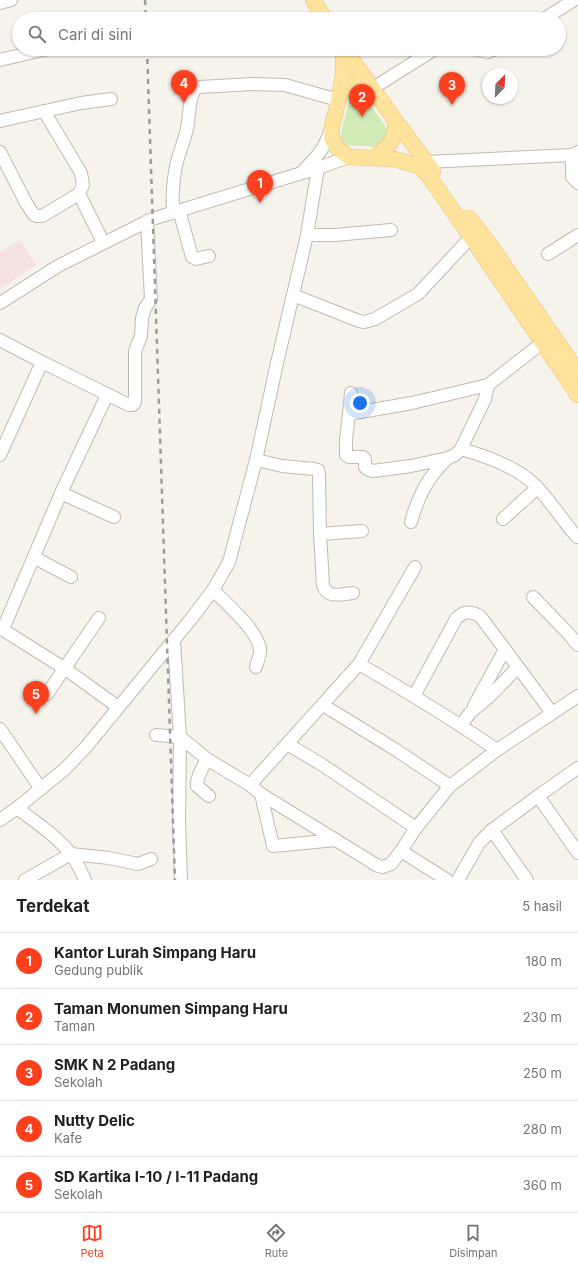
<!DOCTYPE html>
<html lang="id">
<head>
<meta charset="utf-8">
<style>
	body { margin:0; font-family:Inter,sans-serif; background:#f6f6f6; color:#202124 }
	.compass { position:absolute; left:482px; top:68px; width:36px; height:36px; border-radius:50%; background:#fff; box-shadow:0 1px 3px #0004; rotate:24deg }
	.you { position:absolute; left:360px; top:403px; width:14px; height:14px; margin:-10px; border:3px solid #fff; border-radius:50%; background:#1a73e8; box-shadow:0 0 0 6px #1a73e833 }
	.badge { display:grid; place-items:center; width:26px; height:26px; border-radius:50%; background:#fc3f1d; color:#fff; font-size:13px; font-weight:700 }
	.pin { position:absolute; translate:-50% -33px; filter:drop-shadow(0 1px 2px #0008) }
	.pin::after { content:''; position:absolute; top:21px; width:14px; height:12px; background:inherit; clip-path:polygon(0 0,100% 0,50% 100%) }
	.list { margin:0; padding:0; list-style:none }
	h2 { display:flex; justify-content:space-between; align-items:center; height:52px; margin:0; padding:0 16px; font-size:17px }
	h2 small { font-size:13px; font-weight:400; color:#757577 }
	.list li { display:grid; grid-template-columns:26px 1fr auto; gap:12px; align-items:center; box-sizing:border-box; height:56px; padding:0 16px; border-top:1px solid #e0e0e0 }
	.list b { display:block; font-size:15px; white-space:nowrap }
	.list p { margin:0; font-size:13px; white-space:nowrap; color:#757577 }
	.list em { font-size:13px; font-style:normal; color:#757577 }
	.icon { flex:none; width:22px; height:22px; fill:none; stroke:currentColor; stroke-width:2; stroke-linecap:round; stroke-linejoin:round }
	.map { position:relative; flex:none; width:578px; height:880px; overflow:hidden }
	.search { position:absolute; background:#fff; box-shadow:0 1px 3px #0004; left:12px; right:12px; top:12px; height:44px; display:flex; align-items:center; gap:10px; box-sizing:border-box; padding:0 14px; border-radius:22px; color:#757577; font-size:15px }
	.sheet { height:332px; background:#fff }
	nav { display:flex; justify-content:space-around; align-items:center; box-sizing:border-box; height:56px; border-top:1px solid #e0e0e0; background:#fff; font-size:11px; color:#757577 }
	nav a { display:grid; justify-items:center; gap:2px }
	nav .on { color:#fc3f1d }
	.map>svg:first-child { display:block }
	.medical { fill:#f6e3e0 }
	.green { fill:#d2eab5 }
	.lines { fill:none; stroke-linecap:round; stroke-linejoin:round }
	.minor-casing { stroke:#c2bbae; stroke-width:14 }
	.major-casing { stroke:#e6c16a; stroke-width:16 }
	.minor { stroke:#fff; stroke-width:12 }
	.major { stroke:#ffe39c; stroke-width:15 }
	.rail { stroke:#9a9a9a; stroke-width:2.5; stroke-dasharray:5 5; stroke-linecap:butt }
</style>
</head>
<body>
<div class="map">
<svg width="578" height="880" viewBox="0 0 578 880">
	<rect width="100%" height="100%" fill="#f6f3ec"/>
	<polygon class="medical" points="20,240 36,265 0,289 0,252"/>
	<polygon class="green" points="358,91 369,103 388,130 389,137 378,147 344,145 341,142 340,137 351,93"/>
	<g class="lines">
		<g class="minor-casing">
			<g id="minor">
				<polyline points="0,3 11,0"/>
				<polyline points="544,19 574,0"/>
				<polyline points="473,49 488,52 495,49"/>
				<polyline points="0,60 47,49"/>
				<polyline points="373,88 435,49"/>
				<polyline points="44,111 81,173 83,185 79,194 103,242"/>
				<polyline points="0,121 81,103 111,99"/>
				<polyline points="0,152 26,203 34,215 37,216 42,216 79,194"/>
				<polyline points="572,155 572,177 578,183"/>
				<polyline points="421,164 426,162 572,155 578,152"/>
				<path d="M303 171C317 157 325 148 331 129"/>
				<polyline points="179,210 192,257 196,259 209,256"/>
				<path d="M173 211C172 193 173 176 178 158 181 148 185 139 187 128 190 116 188 100 195 89L200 87 252 84 285 85 338 100"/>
				<polyline points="307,235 335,235 391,230"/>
				<polyline points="548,254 578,235"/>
				<polyline points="293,295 359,321 364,322 375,319 418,294 471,237"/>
				<polyline points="0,303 58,266 152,219 318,168 349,157"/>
				<polyline points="0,340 42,362 129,405 133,405 135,402 135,351 141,336 142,318 145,308 151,299 147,221"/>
				<polyline points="488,385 485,399 461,449 455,455 448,458 411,466 373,471 367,469 365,467 365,459 363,457 349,457 346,455 346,439 349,414 412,403 488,385 542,343"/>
				<polyline points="349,414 351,393"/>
				<path d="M461 449C486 456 515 466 534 484 549 499 563 521 577 537"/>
				<polyline points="0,455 42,362"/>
				<path d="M256 460 282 466 314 469 318 470 319 474 320 534 323 585C327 599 342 594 353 593"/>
				<polyline points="61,493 114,517"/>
				<polyline points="503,519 537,488"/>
				<path d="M411 522C418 497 428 476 448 458"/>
				<polyline points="320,534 362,531"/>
				<polyline points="35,558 71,577"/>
				<path d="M213 590C226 603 258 631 260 649 261 656 257 661 256 667"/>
				<polyline points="533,597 567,632 578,645"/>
				<polyline points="0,628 67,670 118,707"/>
				<polyline points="3,629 61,493 107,395"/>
				<polyline points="174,640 180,737 207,759 250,785 261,794 378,866 383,867 391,864 401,851 416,828 450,786 497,750 578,696"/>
				<path d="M359 664C406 691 452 719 497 750"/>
				<polyline points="518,667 552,713"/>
				<polyline points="47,694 99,618"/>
				<path d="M414 696 456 619C463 611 471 611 480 616L518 667 491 695 470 713 461 725"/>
				<polyline points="323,705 396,750 450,786"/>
				<polyline points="474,706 505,649"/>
				<polyline points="0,729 41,789"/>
				<polyline points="156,735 180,737 179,822 181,880"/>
				<polyline points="287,744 321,764 416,828"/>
				<path d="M207 759C203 768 196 777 197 786L209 796"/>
				<polyline points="250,785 359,664 415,567"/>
				<polyline points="261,794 273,846 336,840"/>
				<polyline points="538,796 578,853"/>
				<path d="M17 808C35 822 56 835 70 853 76 860 81 871 85 880"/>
				<polyline points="0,820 17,808 65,769 86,747 191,619 213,590 229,562 256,460 277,363 307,235 318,168"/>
				<polyline points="492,830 527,880"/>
				<polyline points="401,851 447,880"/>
				<polyline points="25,880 71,854 109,858 138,864 151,859"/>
				<polyline points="458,880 479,843 492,830 538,796 578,768"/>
			</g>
		</g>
		<g class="major-casing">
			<g id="major">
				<polyline points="313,0 325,19"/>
				<polyline points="345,49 369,84"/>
				<polyline points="339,97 343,76 343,49"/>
				<polyline points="395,120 433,171"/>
				<polyline points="372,158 382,152 392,141 395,130 395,120 369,84 362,83 353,84 346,88 339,98 332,126 332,139 338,149 349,157 394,159 419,166 428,175 471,237 578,395"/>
				<polyline points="469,218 488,242 578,372"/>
			</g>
		</g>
		<use href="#minor" class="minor"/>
		<use href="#major" class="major"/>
		<g class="rail">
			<polyline points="145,0 146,19"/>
			<polyline points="147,49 175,880"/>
		</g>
	</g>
</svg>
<svg class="compass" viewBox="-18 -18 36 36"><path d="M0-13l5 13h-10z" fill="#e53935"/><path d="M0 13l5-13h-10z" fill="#757577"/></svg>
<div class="you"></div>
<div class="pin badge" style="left:260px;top:203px">1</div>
<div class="pin badge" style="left:362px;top:117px">2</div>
<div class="pin badge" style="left:452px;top:105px">3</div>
<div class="pin badge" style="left:184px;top:103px">4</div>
<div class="pin badge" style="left:36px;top:714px">5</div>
<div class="search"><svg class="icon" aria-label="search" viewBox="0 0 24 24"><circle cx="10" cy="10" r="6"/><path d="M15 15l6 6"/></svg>Cari di sini</div>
</div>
<section class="sheet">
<h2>Terdekat<small>5 hasil</small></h2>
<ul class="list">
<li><span class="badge">1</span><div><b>Kantor Lurah Simpang Haru</b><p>Gedung publik</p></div><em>180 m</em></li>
<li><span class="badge">2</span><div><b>Taman Monumen Simpang Haru</b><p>Taman</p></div><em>230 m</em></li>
<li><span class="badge">3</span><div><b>SMK N 2 Padang</b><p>Sekolah</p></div><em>250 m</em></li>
<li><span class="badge">4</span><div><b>Nutty Delic</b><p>Kafe</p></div><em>280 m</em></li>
<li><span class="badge">5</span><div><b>SD Kartika I-10 / I-11 Padang</b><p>Sekolah</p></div><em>360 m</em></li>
</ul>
</section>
<nav>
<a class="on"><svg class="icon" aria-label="map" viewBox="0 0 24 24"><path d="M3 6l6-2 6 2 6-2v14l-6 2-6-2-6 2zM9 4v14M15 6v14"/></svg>Peta</a>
<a><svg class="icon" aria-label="directions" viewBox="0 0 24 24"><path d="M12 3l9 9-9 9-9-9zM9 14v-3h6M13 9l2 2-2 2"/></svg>Rute</a>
<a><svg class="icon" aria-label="saved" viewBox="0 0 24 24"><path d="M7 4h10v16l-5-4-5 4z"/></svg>Disimpan</a>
</nav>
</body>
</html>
